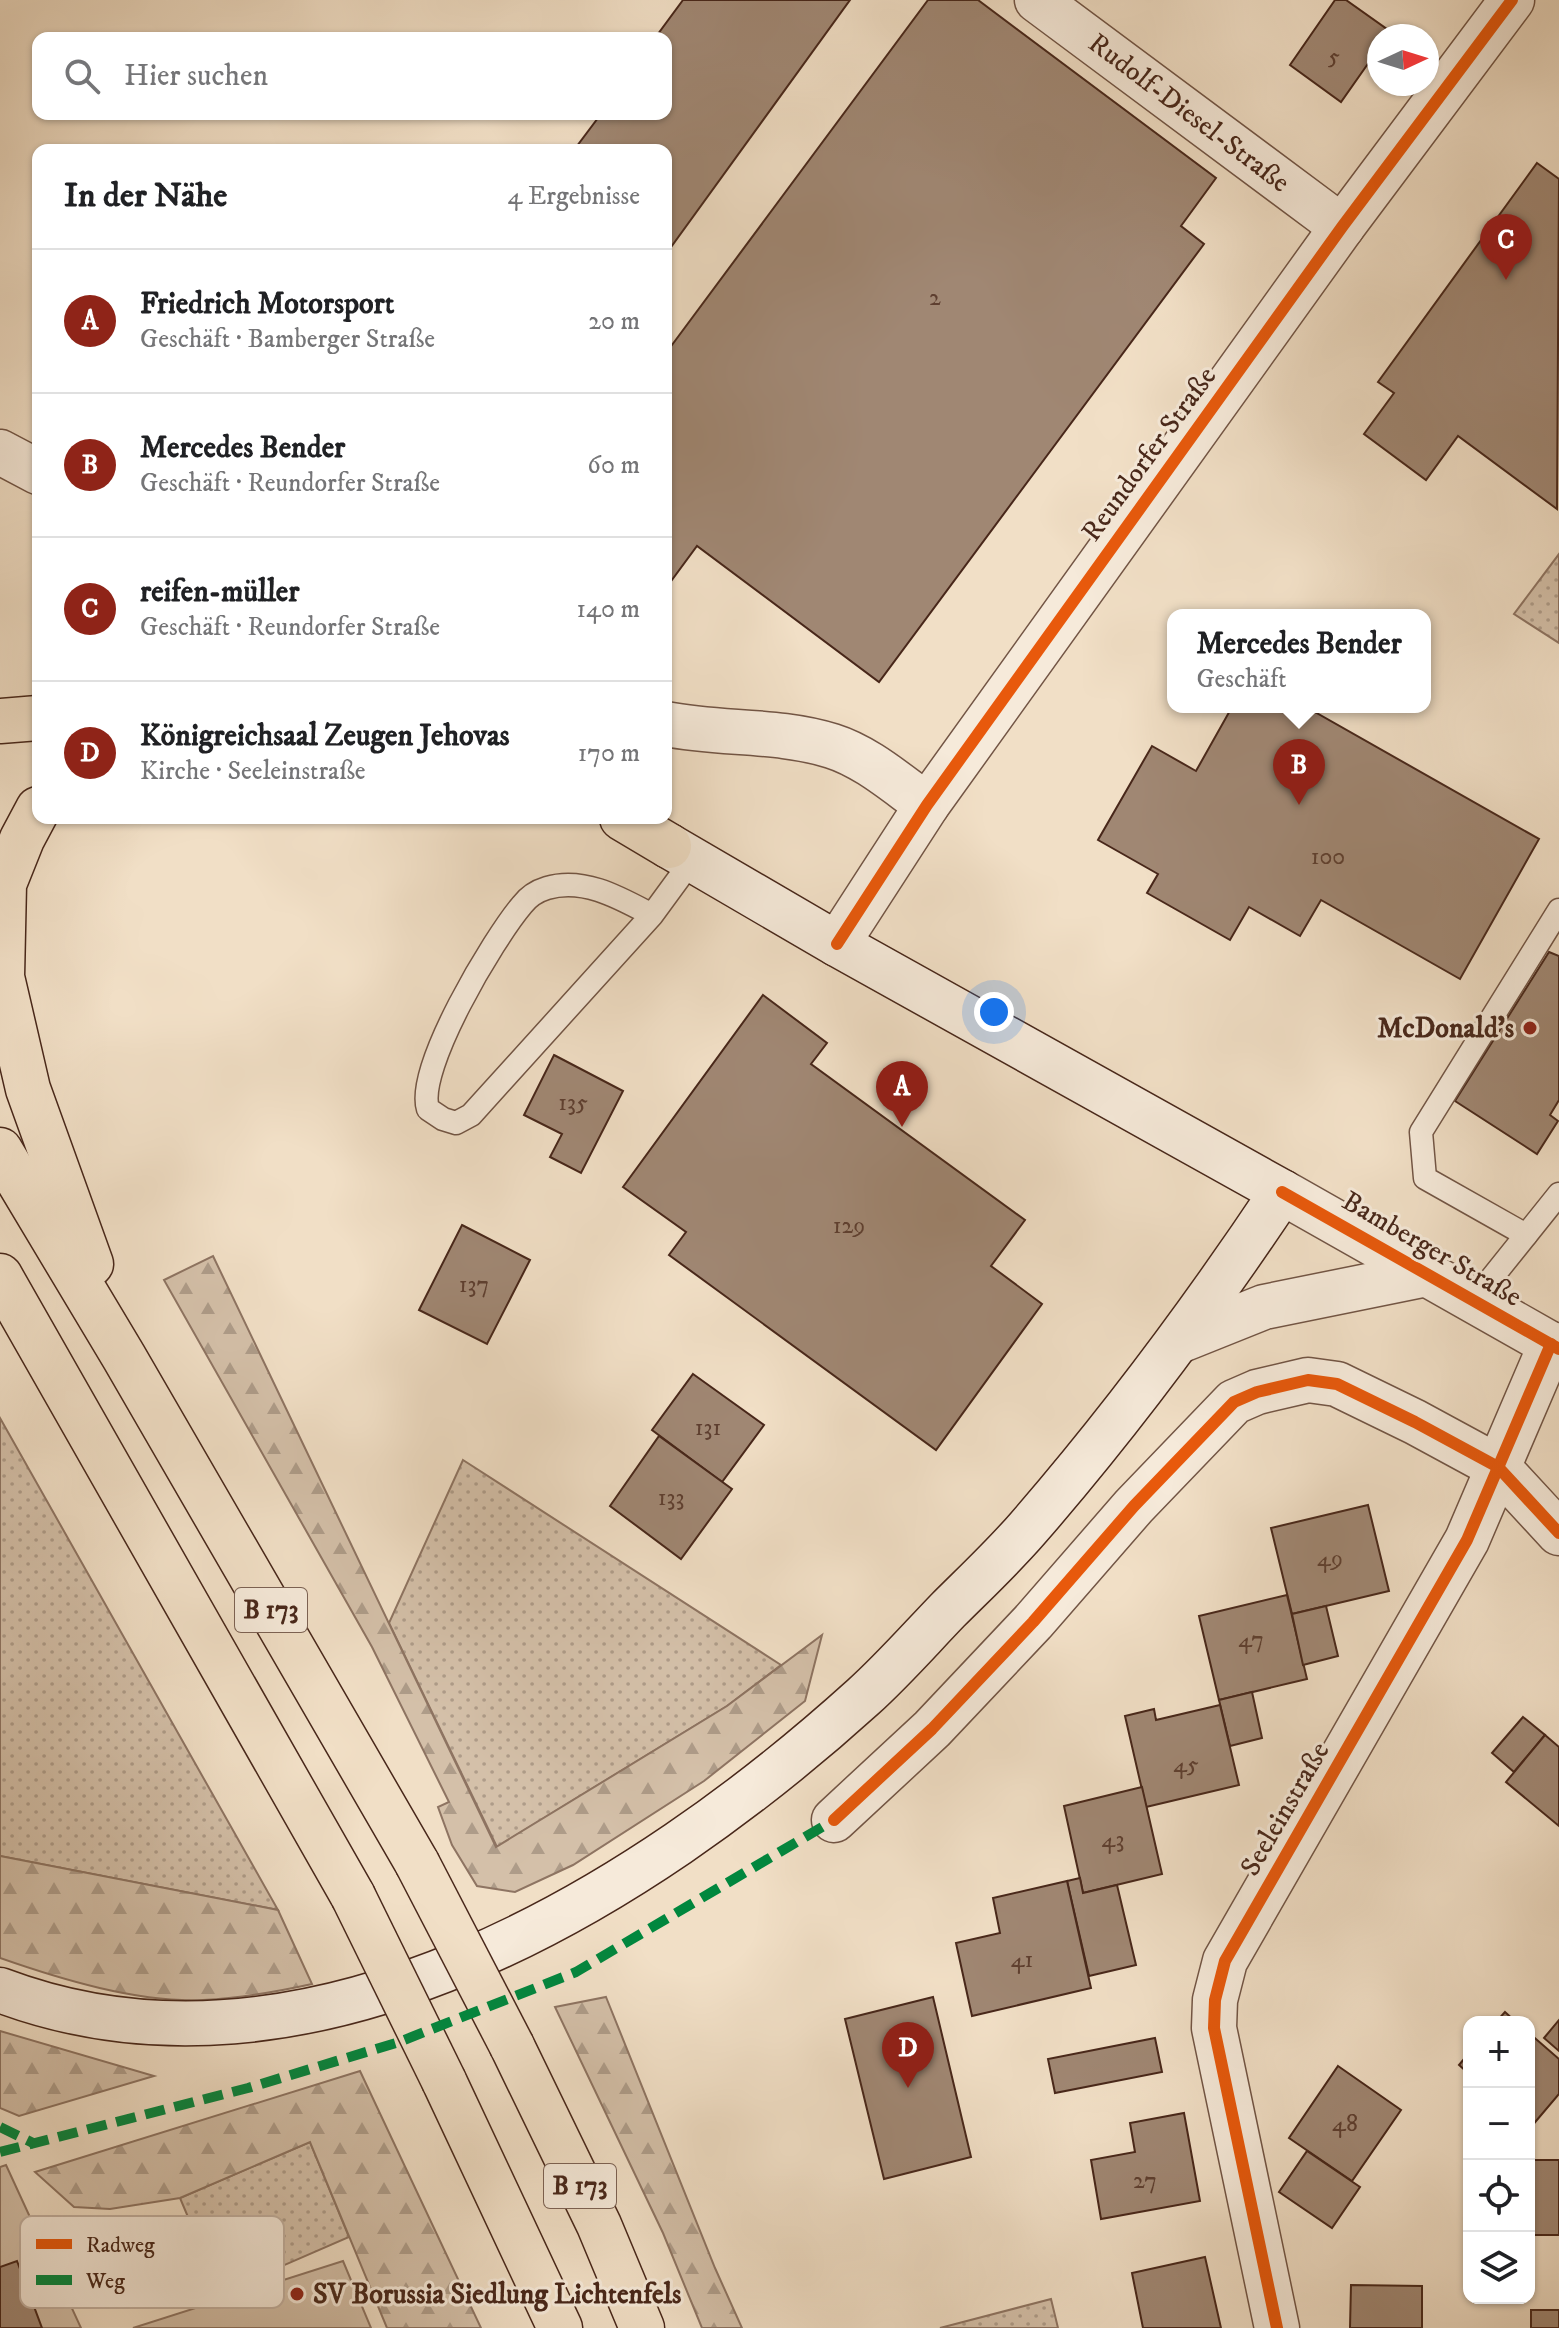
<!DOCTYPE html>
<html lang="de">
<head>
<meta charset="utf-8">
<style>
	body { margin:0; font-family:"IM FELL DW Pica",serif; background:#f6f6f6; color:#202124 }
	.controls { position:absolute; right:24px; bottom:24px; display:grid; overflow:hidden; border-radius:16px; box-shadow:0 2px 6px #0004 }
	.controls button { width:72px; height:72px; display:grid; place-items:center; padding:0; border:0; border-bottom:2px solid #e0e0e0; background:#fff; color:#202124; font:40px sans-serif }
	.compass { position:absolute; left:1367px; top:24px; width:72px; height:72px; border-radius:50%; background:#fff; box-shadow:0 2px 6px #0004; rotate:86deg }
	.you { position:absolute; left:994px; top:1012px; width:28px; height:28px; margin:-20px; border:6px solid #fff; border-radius:50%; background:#1a73e8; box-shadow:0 0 0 12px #1a73e833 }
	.badge { display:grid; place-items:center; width:52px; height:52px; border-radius:50%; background:#8f2418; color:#fff; font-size:26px; font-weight:700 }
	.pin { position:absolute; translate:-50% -66px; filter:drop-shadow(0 2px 4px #0008) }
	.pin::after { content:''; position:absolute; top:42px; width:28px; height:24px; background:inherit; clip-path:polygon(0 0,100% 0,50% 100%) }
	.popup { position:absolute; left:1167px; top:609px; width:264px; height:104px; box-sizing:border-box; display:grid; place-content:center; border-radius:16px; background:#fff; filter:drop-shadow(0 2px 6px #0005); font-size:26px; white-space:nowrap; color:#757577 }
	.popup b { font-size:30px; color:#202124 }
	.popup::after { content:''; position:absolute; left:50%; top:100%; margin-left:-16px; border:16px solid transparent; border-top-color:#fff }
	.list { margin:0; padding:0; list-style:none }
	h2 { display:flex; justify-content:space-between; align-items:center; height:104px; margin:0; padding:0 32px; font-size:34px }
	h2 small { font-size:26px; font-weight:400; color:#757577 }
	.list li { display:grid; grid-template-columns:52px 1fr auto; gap:24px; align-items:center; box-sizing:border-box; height:144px; padding:0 32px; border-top:2px solid #e0e0e0 }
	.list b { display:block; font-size:30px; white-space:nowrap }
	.list p { margin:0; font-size:26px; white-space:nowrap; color:#757577 }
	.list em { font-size:26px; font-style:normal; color:#757577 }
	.icon { flex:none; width:44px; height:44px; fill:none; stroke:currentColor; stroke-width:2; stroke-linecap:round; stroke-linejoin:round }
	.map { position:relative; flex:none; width:1559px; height:2328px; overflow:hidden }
	.search { position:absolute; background:#fff; box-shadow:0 2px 6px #0004; left:32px; top:32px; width:640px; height:88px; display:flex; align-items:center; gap:20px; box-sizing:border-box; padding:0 28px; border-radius:16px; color:#757577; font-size:30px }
	.panel { position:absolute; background:#fff; box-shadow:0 2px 6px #0004; left:32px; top:144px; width:640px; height:680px; border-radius:16px }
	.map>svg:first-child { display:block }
	.grass { fill:url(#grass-dots); stroke:#8e7462; stroke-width:2 }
	.forest { fill:url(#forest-firs); stroke:#8e7462; stroke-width:2 }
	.garden { fill:#d4c0a9; stroke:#8e7462; stroke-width:2 }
	.building { fill:#a08773; stroke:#48271a; stroke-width:2 }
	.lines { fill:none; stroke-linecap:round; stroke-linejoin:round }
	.service-casing { stroke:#725545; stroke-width:25 }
	.minor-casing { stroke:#725545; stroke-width:47 }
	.tertiary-casing { stroke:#725545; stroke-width:47 }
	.secondary-casing { stroke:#48271a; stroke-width:47 }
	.trunk-casing { stroke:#48271a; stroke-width:47 }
	.service { stroke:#f6eada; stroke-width:22 }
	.minor { stroke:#f6eada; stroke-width:44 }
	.tertiary { stroke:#f6eada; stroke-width:44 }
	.secondary { stroke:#f6eada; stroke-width:44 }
	.trunk { stroke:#f1dfc6; stroke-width:44 }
	.trunk-bridge-casing { stroke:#48271a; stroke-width:47; stroke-linecap:butt }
	.trunk-bridge { stroke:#f1dfc6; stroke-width:44 }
	.quiet { stroke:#00873e; stroke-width:10; stroke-dasharray:20 10; stroke-linecap:butt }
	.cycleway-casing { stroke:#f6eada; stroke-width:17 }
	.cycleway { stroke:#e8590c; stroke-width:12 }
	.poi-dot { fill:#8f2418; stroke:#f6eada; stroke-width:3 }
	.labels { text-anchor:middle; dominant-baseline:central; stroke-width:6; stroke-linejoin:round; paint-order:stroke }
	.number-label { font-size:24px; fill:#5e3f30 }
	.shield { fill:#f6eada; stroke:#7c6254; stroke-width:2 }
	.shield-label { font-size:26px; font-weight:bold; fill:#48271a }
	.street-label { font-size:28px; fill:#48271a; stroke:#f6eada }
	.poi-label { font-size:28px; font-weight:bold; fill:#48271a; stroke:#f6eada; text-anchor:end }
	.key { fill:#f6eada; stroke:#c2b0a0; stroke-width:2 }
	.key-label { font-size:22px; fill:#48271a }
</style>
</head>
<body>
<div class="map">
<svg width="1559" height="2328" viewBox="0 0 1559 2328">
	<defs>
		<pattern id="grass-dots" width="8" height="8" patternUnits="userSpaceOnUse" patternTransform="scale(2)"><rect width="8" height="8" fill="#d4c0a9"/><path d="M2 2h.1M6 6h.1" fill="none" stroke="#ae9c89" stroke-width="1.8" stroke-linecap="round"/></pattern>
		<pattern id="forest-firs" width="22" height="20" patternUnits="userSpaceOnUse" patternTransform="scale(2)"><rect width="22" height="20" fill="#d4c0a9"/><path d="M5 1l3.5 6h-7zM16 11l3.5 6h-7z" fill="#ae9c89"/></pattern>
	</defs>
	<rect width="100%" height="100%" fill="#f1dfc6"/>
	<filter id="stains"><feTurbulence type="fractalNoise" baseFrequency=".0025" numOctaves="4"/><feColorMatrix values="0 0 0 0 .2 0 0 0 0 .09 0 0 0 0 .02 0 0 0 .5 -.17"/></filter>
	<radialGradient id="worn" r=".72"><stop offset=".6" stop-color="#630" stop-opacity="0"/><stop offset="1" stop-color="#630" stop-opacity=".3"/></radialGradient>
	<g class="grass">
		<polygon points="1559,554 1559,643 1514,614"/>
		<polygon points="0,1418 278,1910 0,1856"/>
		<polygon points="463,1460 781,1665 727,1706 497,1847 389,1623"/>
		<polygon points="310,2142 349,2237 220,2293 180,2198"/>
		<polygon points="1051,2299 1058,2328 940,2328"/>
	</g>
	<g class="forest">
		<polygon points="213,1256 496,1847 727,1706 822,1635 805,1701 704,1781 573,1865 515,1892 477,1886 452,1845 438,1807 449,1802 372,1647 164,1280"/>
		<path d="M0 1856 278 1910 312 1984C276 1992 239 1998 203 2000 138 2003 60 1979 0 1958Z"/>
		<polygon points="606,1997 715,2268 742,2328 702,2328 663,2233 555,2007"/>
		<polygon points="0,2031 154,2076 19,2116 0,2108"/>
		<polygon points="360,2071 481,2328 387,2328 310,2142 180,2198 110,2209 74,2207 35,2172"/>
	</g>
	<g class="garden">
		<polygon points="6,2165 81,2328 0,2328 0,2167"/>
		<polygon points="343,2261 371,2328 133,2328"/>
	</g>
	<g class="building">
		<polygon points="683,0 850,0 666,254 666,150 574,150 601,114 666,114 666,38 655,38"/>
		<polygon points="928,0 978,0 1216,178 1181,226 1204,244 879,682 697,546 666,588 666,353"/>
		<polygon points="1335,0 1346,0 1391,32 1387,36 1379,36 1379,48 1341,102 1290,65"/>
		<polygon points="1537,163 1559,179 1557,509 1458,436 1426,480 1364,434 1394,393 1378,382"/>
		<polygon points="1232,707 1306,707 1539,839 1460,979 1321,900 1300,936 1249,907 1230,940 1147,893 1158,874 1098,840 1152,746 1196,771"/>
		<polygon points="1549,952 1559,956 1559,1100 1550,1115 1558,1121 1537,1154 1455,1101"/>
		<polygon points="763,995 827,1043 811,1064 1025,1220 991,1266 1042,1304 936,1450 669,1255 686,1232 623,1187"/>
		<polygon points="554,1055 623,1091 581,1173 550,1157 562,1134 524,1115"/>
		<polygon points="462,1225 530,1260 487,1344 419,1310"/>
		<polygon points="693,1374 764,1425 722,1482 652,1430"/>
		<polygon points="659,1436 732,1489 681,1559 610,1506"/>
		<polygon points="1368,1505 1389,1591 1292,1614 1271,1528"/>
		<polygon points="1287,1595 1307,1679 1219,1700 1199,1616"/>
		<polygon points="1326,1606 1338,1656 1303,1665 1292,1614"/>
		<polygon points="1252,1692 1262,1738 1230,1746 1219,1700"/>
		<polygon points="1220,1705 1239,1785 1146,1807 1125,1716 1154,1709 1156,1720"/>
		<polygon points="1523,1717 1545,1735 1514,1772 1492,1753"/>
		<polygon points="1545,1735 1559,1747 1559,1826 1506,1782"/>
		<polygon points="1142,1787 1162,1874 1083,1893 1064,1806"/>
		<polygon points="1080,1878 1083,1893 1117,1885 1136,1965 1089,1976 1067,1881"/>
		<polygon points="1067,1881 1091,1988 972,2016 956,1943 1000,1933 993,1898"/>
		<polygon points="933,1997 971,2157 884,2179 845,2019"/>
		<polygon points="1505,2012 1516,2022 1496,2022"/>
		<polygon points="1559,2020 1559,2051 1544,2038"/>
		<polygon points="1529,2033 1559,2059 1559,2094 1531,2127"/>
		<polygon points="1155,2038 1162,2072 1055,2093 1048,2059"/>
		<polygon points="1469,2053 1469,2074 1459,2065"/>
		<polygon points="1338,2066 1401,2110 1352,2181 1289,2138"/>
		<polygon points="1184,2113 1200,2201 1101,2219 1091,2160 1135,2152 1130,2123"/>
		<polygon points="1307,2151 1360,2187 1332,2228 1279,2192"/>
		<rect x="1529" y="2160" width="30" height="75"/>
		<polygon points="1205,2257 1221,2328 1143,2328 1132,2273"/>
		<polygon points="17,2261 42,2328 0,2328 0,2267"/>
		<polygon points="1351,2285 1422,2286 1422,2328 1350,2328"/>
		<rect x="1531" y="2310" width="28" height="18"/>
	</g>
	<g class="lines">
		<g class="service-casing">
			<g id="service">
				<path d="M652 915C620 898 584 877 547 888 537 891 528 897 522 905 494 938 415 1069 428 1109L443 1119 456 1123 471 1115 652 915 693 859"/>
				<polyline points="1526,1235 1425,1178 1421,1132 1559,910"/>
				<polyline points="1474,1300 1559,1194"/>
			</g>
		</g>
		<g class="minor-casing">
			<g id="minor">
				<polyline points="1037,0 1342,227"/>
				<polyline points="0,452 38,472"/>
				<path d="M666 724C721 735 778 729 832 746 867 757 897 784 927 805"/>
				<polyline points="837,944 927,805 1342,227 1512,0"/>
				<polyline points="834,1820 932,1729 1033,1622 1134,1506 1234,1402 1257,1392 1308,1380 1337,1384 1415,1422 1498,1467 1559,1533"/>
				<polyline points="1277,2328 1214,2028 1215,2000 1225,1961 1467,1540 1551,1344"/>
			</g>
		</g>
		<g class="tertiary-casing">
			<g id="tertiary">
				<polyline points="1282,1192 1559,1349"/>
				<polyline points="1179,1341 1264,1307 1427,1274"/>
			</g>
		</g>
		<g class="secondary-casing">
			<path id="secondary" d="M0 1990C307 2106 642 1897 863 1697 893 1670 920 1639 948 1610 975 1583 1003 1557 1028 1528 1120 1422 1204 1309 1282 1192L837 944 669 846"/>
		</g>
		<g class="trunk-casing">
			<g id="trunk">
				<polyline points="0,721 38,718"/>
				<polyline points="38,809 22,839 4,884 2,977 28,1089 91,1264"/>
				<polyline points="622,818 669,846"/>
				<polyline points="0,1150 124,1357 417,1863"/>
				<polyline points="0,1276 353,1896"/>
				<polyline points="512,2046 599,2225 642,2328"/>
				<polyline points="444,2081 560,2328"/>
			</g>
		</g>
		<use href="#service" class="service"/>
		<use href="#minor" class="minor"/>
		<use href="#tertiary" class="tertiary"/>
		<use href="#secondary" class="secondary"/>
		<use href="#trunk" class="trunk"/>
		<g class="trunk-bridge-casing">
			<g id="trunk-bridge">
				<polyline points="417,1863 512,2046"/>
				<polyline points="353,1896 444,2081"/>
			</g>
		</g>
		<use href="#trunk-bridge" class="trunk-bridge"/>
		<g class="quiet">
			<polyline points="0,2127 35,2144"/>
			<polyline points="0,2152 248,2088 399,2042 576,1972 834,1820"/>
		</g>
		<g class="cycleway-casing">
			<g id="cycleway">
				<polyline points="837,944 927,805 1342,227 1512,0"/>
				<polyline points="1282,1192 1559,1349"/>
				<polyline points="834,1820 932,1729 1033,1622 1134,1506 1234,1402 1257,1392 1308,1380 1337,1384 1415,1422 1498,1467 1559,1533"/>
				<polyline points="1277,2328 1214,2028 1215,2000 1225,1961 1467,1540 1551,1344"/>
			</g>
		</g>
		<use href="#cycleway" class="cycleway"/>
	</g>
	<g class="poi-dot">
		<circle cx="1530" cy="1028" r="8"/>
		<circle cx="297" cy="2294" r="8"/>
	</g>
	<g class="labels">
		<g class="number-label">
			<text x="1334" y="57">5</text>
			<text x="935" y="298">2</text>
			<text x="1328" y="857">100</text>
			<text x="573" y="1103">135</text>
			<text x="849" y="1226">129</text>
			<text x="474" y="1285">137</text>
			<text x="708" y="1428">131</text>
			<text x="671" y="1498">133</text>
			<text x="1330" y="1559">49</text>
			<text x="1251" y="1640">47</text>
			<text x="1186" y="1765">45</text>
			<text x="1113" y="1840">43</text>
			<text x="1022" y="1960">41</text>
			<text x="1345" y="2124">48</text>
			<text x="1145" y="2181">27</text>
		</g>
		<g class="shield">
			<rect x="235" y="1588" width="72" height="44" rx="6"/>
			<rect x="544" y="2164" width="72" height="44" rx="6"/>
		</g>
		<g class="shield-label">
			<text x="271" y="1610">B 173</text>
			<text x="580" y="2186">B 173</text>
		</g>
		<g class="street-label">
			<text transform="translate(1189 113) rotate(37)">Rudolf-Diesel-Straße</text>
			<text transform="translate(1149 454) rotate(-54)">Reundorfer Straße</text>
			<text transform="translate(1432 1249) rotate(30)">Bamberger Straße</text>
			<text transform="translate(1285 1809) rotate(-60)">Seeleinstraße</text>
		</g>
		<g class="poi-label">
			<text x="1514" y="1028">McDonald's</text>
			<text x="313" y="2294" text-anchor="start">SV Borussia Siedlung Lichtenfels</text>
		</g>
	</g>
	<rect x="20" y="2216" width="264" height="92" rx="12" class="key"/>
	<rect x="36" y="2239" width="36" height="10" fill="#e8590c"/>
	<rect x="36" y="2275" width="36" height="10" fill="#00873e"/>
	<g class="key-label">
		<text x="86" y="2252">Radweg</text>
		<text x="86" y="2288">Weg</text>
	</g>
	<rect width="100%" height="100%" filter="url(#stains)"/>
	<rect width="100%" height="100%" fill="url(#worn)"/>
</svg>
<div class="controls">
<button>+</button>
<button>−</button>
<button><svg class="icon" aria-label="locate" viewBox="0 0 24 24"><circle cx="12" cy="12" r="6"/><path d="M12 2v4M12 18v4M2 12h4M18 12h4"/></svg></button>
<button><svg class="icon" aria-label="layers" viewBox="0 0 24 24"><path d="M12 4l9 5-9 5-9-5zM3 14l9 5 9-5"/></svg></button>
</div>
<svg class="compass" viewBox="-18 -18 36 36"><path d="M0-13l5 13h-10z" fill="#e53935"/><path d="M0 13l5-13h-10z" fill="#757577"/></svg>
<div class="you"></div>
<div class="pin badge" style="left:902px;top:1127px">A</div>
<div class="pin badge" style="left:1299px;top:805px">B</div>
<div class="popup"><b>Mercedes Bender</b>Geschäft</div>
<div class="pin badge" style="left:1506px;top:280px">C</div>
<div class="pin badge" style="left:908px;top:2088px">D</div>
<div class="search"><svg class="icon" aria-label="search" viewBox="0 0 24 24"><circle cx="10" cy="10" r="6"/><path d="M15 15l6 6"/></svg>Hier suchen</div>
<section class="panel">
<h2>In der Nähe<small>4 Ergebnisse</small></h2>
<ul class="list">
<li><span class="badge">A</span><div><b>Friedrich Motorsport</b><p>Geschäft · Bamberger Straße</p></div><em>20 m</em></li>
<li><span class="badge">B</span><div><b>Mercedes Bender</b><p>Geschäft · Reundorfer Straße</p></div><em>60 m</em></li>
<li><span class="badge">C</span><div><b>reifen-müller</b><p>Geschäft · Reundorfer Straße</p></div><em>140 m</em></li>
<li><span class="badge">D</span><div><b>Königreichsaal Zeugen Jehovas</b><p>Kirche · Seeleinstraße</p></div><em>170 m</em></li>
</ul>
</section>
</div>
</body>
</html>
